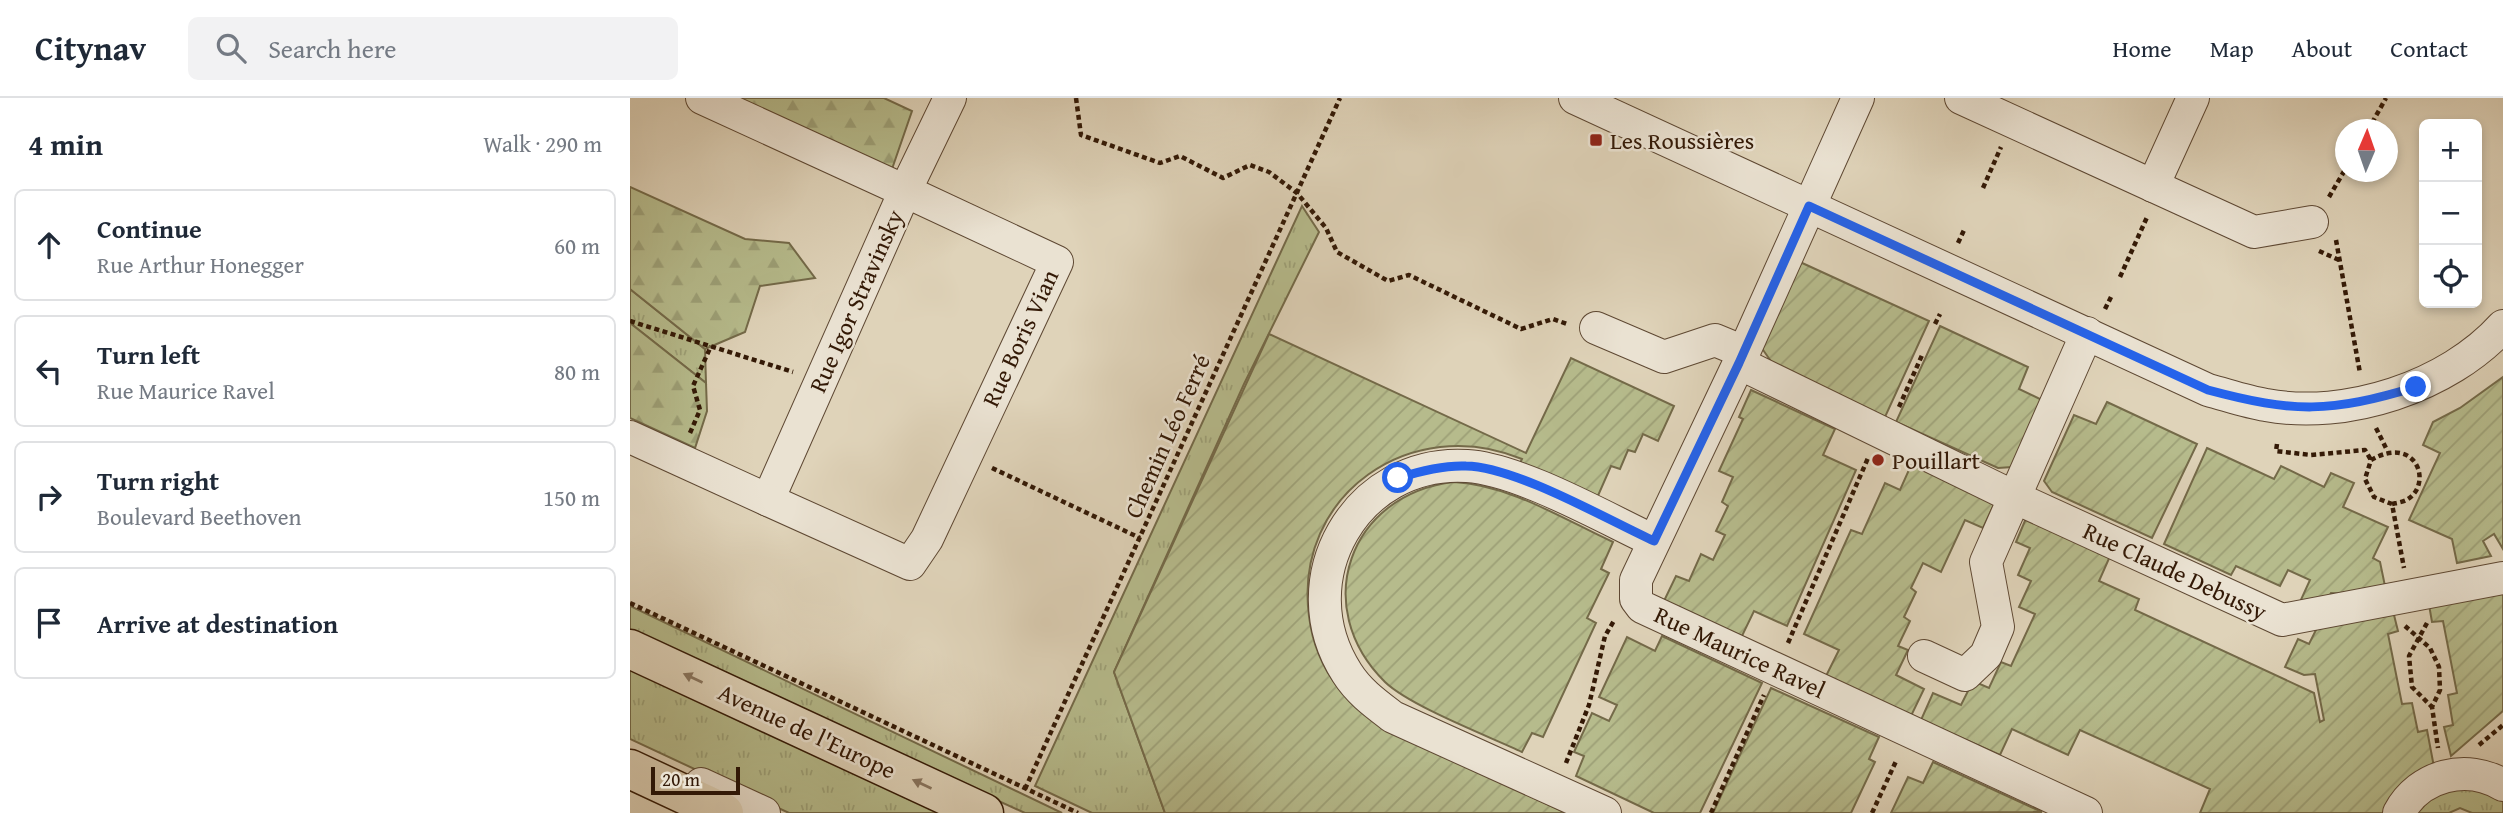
<!DOCTYPE html>
<html lang="en">
<head>
<meta charset="utf-8">
<style>
	body { margin:0; font-family:"Gentium Book Plus",serif; background:#f2f2f3; color:#1f2937 }
	.controls { position:absolute; right:21px; top:21px; display:grid; overflow:hidden; border-radius:10px; box-shadow:0 4px 10px #0003 }
	.controls button { width:63px; height:63px; display:grid; place-items:center; padding:0; border:0; border-bottom:2px solid #e0e1e3; background:#fff; color:#1f2937; font:35px sans-serif }
	.compass { position:absolute; left:1705px; top:21px; width:63px; height:63px; border-radius:50%; background:#fff; box-shadow:0 4px 10px #0003; rotate:2deg }
	.scale { position:absolute; left:21px; bottom:18px; width:89px; box-sizing:border-box; padding-left:7px; border:4px solid #331906; border-top:0; font-size:19px; line-height:24px; white-space:nowrap; color:#331906; -webkit-text-stroke:5px #eae2d2; paint-order:stroke }
	.stop { position:absolute; width:21px; height:21px; margin:-16px; border:5px solid #2563eb; border-radius:50%; background:#fff }
	.stop.end { background:#2563eb; border-color:#fff; box-shadow:0 2px 7px #0008 }
	.list { margin:0; padding:0; list-style:none }
	h2 { display:flex; justify-content:space-between; align-items:center; height:91px; margin:0; padding:0 28px; font-size:30px }
	h2 small { font-size:23px; font-weight:400; color:#747a83 }
	.list li { display:grid; grid-template-columns:46px 1fr auto; gap:21px; align-items:center; box-sizing:border-box; height:112px; margin:0 14px 14px; padding:0 14px; border:2px solid #e0e1e3; border-radius:10px }
	.list b { display:block; font-size:26px; white-space:nowrap }
	.list p { margin:0; font-size:23px; white-space:nowrap; color:#747a83 }
	.list em { font-size:23px; font-style:normal; color:#747a83 }
	.icon { flex:none; width:38px; height:38px; fill:none; stroke:currentColor; stroke-width:2; stroke-linecap:round; stroke-linejoin:round }
	.map { position:relative; flex:none; width:1873px; height:715px; overflow:hidden }
	header { display:flex; align-items:center; gap:42px; box-sizing:border-box; height:98px; padding:0 35px; background:#fff; border-bottom:2px solid #e0e1e3 }
	header strong { font-size:33px }
	nav { display:flex; gap:38px; margin-inline-start:auto; font-size:24px }
	.search { width:490px; height:63px; background:#f2f2f3; display:flex; align-items:center; gap:18px; box-sizing:border-box; padding:0 24px; border-radius:10px; color:#747a83; font-size:26px }
	main { display:flex }
	aside { flex:1; background:#fff }
	.map>svg:first-child { display:block }
	.grass { fill:url(#grass-tufts); stroke:#746a49; stroke-width:2 }
	.forest { fill:url(#forest-firs); stroke:#746a49; stroke-width:2 }
	.garden { fill:url(#garden-furrows); stroke:#746a49; stroke-width:2 }
	.lines { fill:none; stroke-linecap:round; stroke-linejoin:round }
	.minor-casing { stroke:#5e4833; stroke-width:34 }
	.major-casing { stroke:#331906; stroke-width:41 }
	.path { stroke:#331906; stroke-width:4.5; stroke-dasharray:5 3.5; stroke-linecap:butt }
	.minor { stroke:#eae2d2; stroke-width:32 }
	.major { stroke:#dfd3b9; stroke-width:38 }
	.oneway { fill:#897660 }
	.route { stroke:#2563eb; stroke-width:9 }
	.poi-dot { fill:#8f2418; stroke:#eae2d2; stroke-width:2.5 }
	.labels { text-anchor:middle; dominant-baseline:central; stroke-width:5; stroke-linejoin:round; paint-order:stroke }
	.poi-label { font-size:24px; fill:#331906; stroke:#eae2d2; text-anchor:start }
	.street-label { font-size:24px; fill:#331906; stroke:#eae2d2 }
</style>
</head>
<body>
<header>
<strong>Citynav</strong>
<div class="search"><svg class="icon" aria-label="search" viewBox="0 0 24 24"><circle cx="10" cy="10" r="6"/><path d="M15 15l6 6"/></svg>Search here</div>
<nav><a>Home</a><a>Map</a><a>About</a><a>Contact</a></nav>
</header>
<main>
<aside>
<h2>4 min<small>Walk · 290 m</small></h2>
<ul class="list">
<li><svg class="icon" aria-label="ahead" viewBox="0 0 24 24"><path d="M12 20V5M6 11l6-6 6 6"/></svg><div><b>Continue</b><p>Rue Arthur Honegger</p></div><em>60 m</em></li>
<li><svg class="icon" aria-label="left" viewBox="0 0 24 24"><path d="M17 20v-9H6M10 6l-5 5 5 5"/></svg><div><b>Turn left</b><p>Rue Maurice Ravel</p></div><em>80 m</em></li>
<li><svg class="icon" aria-label="right" viewBox="0 0 24 24"><path d="M7 20v-9h11M14 6l5 5-5 5"/></svg><div><b>Turn right</b><p>Boulevard Beethoven</p></div><em>150 m</em></li>
<li><svg class="icon" aria-label="arrive" viewBox="0 0 24 24"><path d="M6 21V4h12l-3 4 3 4H6"/></svg><div><b>Arrive at destination</b></div></li>
</ul>
</aside>
<div class="map">
<svg width="1873" height="715" viewBox="0 0 1873 715">
	<defs>
		<pattern id="grass-tufts" width="24" height="20" patternUnits="userSpaceOnUse" patternTransform="scale(1.75)"><rect width="24" height="20" fill="#b6bb8c"/><path d="M3 7l-1-3M5 7V3M7 7l1-3M15 17l-1-3M17 17v-4M19 17l1-3" fill="none" stroke="#9da077"/></pattern>
		<pattern id="forest-firs" width="22" height="20" patternUnits="userSpaceOnUse" patternTransform="scale(1.75)"><rect width="22" height="20" fill="#b6bb8c"/><path d="M5 1l3.5 6h-7zM16 11l3.5 6h-7z" fill="#9da077"/></pattern>
		<pattern id="garden-furrows" width="10" height="10" patternUnits="userSpaceOnUse" patternTransform="scale(1.75)"><rect width="10" height="10" fill="#b6bb8c"/><path d="M-1 1l2-2M0 10L10 0M9 11l2-2" fill="none" stroke="#9da077"/></pattern>
	</defs>
	<rect width="100%" height="100%" fill="#dfd3b9"/>
	<filter id="stains"><feTurbulence type="fractalNoise" baseFrequency=".00286" numOctaves="4"/><feColorMatrix values="0 0 0 0 .2 0 0 0 0 .09 0 0 0 0 .02 0 0 0 .5 -.17"/></filter>
	<radialGradient id="worn" r=".72"><stop offset=".6" stop-color="#630" stop-opacity="0"/><stop offset="1" stop-color="#630" stop-opacity=".3"/></radialGradient>
	<g class="grass">
		<polygon points="672,108 689,134 614,286 484,574 535,715 462,715 405,688"/>
		<polygon points="0,191 75,251 76,285 0,225"/>
		<polygon points="0,508 432,715 395,715 0,534"/>
		<polygon points="0,563 325,715 159,715 0,641"/>
		<polygon points="1823,689 1843,689 1873,700 1873,715 1842,715 1830,710 1819,715 1785,715 1805,697"/>
	</g>
	<g class="forest">
		<polygon points="95,0 254,0 282,13 262,71"/>
		<polygon points="0,89 115,141 159,145 185,180 130,188 115,234 75,251 0,191"/>
		<polygon points="0,225 76,285 77,313 65,350 0,320"/>
	</g>
	<g class="garden">
		<polygon points="1170,164 1299,223 1255,319 1145,269 1131,249"/>
		<polygon points="1310,228 1398,269 1389,291 1412,302 1382,369 1368,370 1266,324"/>
		<path d="M639 236 896 355 941 260 1044 308 1028 343 1013 336 1005 354 998 352 990 371 981 368 967 400 890 365 892 361C782 315 663 396 679 518 682 543 692 571 709 590 718 600 733 607 744 615 804 656 871 684 936 715H535L484 574Z"/>
		<polygon points="1873,279 1873,451 1864,436 1853,443 1861,458 1827,465 1822,441 1779,422 1810,355 1793,347 1803,324 1830,310"/>
		<polygon points="1121,292 1205,331 1193,357 1226,372 1157,528 1124,513 1111,540 1033,505 1046,478 1059,483 1071,456 1083,462 1095,437 1086,433 1098,408 1092,404 1103,379 1089,373 1113,321 1109,319"/>
		<polygon points="1477,304 1567,346 1522,440 1422,394 1414,383 1444,317 1466,326"/>
		<polygon points="1577,350 1644,381 1651,368 1694,389 1701,375 1724,385 1713,409 1758,429 1743,460 1750,464 1755,488 1719,496 1701,495 1698,500 1669,506 1680,482 1658,472 1650,488 1606,468 1601,477 1534,446"/>
		<polygon points="1282,365 1365,404 1353,430 1335,422 1311,474 1293,465 1281,490 1286,494 1274,519 1280,523 1268,548 1278,552 1266,577 1294,591 1281,618 1196,578 1209,552 1174,536 1221,432 1232,436 1255,385 1270,392"/>
		<path d="M824 384C880 387 933 421 983 444L971 471 979 475 957 520 966 525 913 639 902 635 892 654C858 638 780 608 755 584 679 509 719 396 824 384Z"/>
		<polygon points="1397,418 1481,456 1469,483 1509,501 1505,512 1684,595 1690,624 1694,622 1685,576 1674,577 1655,569 1668,541 1679,546 1690,524 1762,509 1768,533 1758,536 1772,606 1782,605 1788,634 1797,632 1804,669 1754,715 1570,715 1580,691 1450,632 1438,657 1382,631 1370,657 1291,622 1303,595 1331,607 1343,583 1359,590 1371,564 1381,568 1405,516 1389,509 1401,483 1388,477 1400,450 1386,444"/>
		<polygon points="1873,485 1873,613 1821,658 1814,629 1823,627 1818,597 1827,595 1813,523 1802,524 1798,501"/>
		<polygon points="1032,538 1132,585 1070,715 1024,715 946,678 954,658 944,654 962,615 979,623 987,607 969,599 997,539 1025,553"/>
		<polygon points="1141,590 1249,639 1239,661 1245,664 1221,715 1083,715"/>
		<polygon points="1303,664 1412,714 1261,715 1278,679 1293,685"/>
	</g>
	<g class="lines">
		<g class="minor-casing">
			<g id="minor">
				<path d="M945 0 1578 292C1597 297 1617 304 1636 307 1716 322 1818 289 1873 228"/>
				<polyline points="1228,0 1109,265 1006,482 1006,501 1012,509 1456,715"/>
				<polyline points="1331,0 1624,134 1682,124"/>
				<polyline points="1523,88 1563,0"/>
				<polyline points="966,230 1034,259 1085,242 1114,254"/>
				<polyline points="1109,265 1386,400 1652,522 1873,480"/>
				<polyline points="0,339 138,402 275,93 72,0"/>
				<polyline points="138,402 280,466 297,441 427,164 275,93 320,0"/>
				<polyline points="1294,558 1335,577 1356,557 1368,529 1356,464 1457,235"/>
				<polyline points="71,686 134,715"/>
				<path d="M975 715 763 619C746 606 729 594 717 575 657 482 726 361 837 368 889 371 975 420 1024 443"/>
				<path d="M1769 715C1789 677 1837 665 1873 687"/>
			</g>
		</g>
		<g class="major-casing">
			<g id="major">
				<polyline points="0,551 354,715"/>
				<polyline points="0,671 94,715"/>
			</g>
		</g>
		<g class="path">
			<polyline points="446,0 451,37 530,65 550,58 593,80 620,67 639,74 667,95 696,130 707,154 758,183 779,177 891,231 923,221 937,226"/>
			<polyline points="1738,32 1756,0"/>
			<polyline points="1353,90 1371,49"/>
			<polyline points="1699,99 1716,70"/>
			<polyline points="1706,142 1730,275"/>
			<polyline points="1328,145 1335,130"/>
			<polyline points="1689,153 1709,162"/>
			<polyline points="1490,179 1518,117"/>
			<polyline points="1475,211 1481,199"/>
			<polyline points="0,223 163,274"/>
			<polyline points="1305,226 1310,216"/>
			<polyline points="1269,309 1293,255"/>
			<polyline points="1746,330 1757,352"/>
			<polyline points="60,335 70,312 63,288 81,248"/>
			<polyline points="1647,346 1646,353 1681,357 1735,352 1741,362"/>
			<polyline points="362,370 510,440"/>
			<path d="M1762 406C1766 405 1774 404 1778 401 1803 385 1786 336 1741 362L1735 381 1744 399 1762 406 1774 470"/>
			<polyline points="0,505 448,715"/>
			<polyline points="1797,525 1779,558 1782,589 1802,609"/>
			<polyline points="1775,528 1800,550 1809,569 1810,592 1802,609 1808,650"/>
			<polyline points="1158,545 1238,360"/>
			<polyline points="1849,647 1873,627"/>
			<polyline points="936,665 959,607 975,538 985,521"/>
			<polyline points="395,691 710,0"/>
			<polyline points="1081,715 1134,597"/>
			<polyline points="1242,715 1267,661"/>
		</g>
		<use href="#minor" class="minor"/>
		<use href="#major" class="major"/>
	</g>
	<defs><path id="oneway-solid" d="M-6-.8H1V-3.2L6.5 0L1 3.2V.8H-6Z" transform="scale(1.75)"/></defs>
	<g class="oneway">
		<use href="#oneway-solid" transform="translate(63 580) rotate(-155)"/>
		<use href="#oneway-solid" transform="translate(292 686) rotate(-155)"/>
	</g>
	<g class="lines">
		<path class="route" d="M768 380C790 373 813 367 836 368 886 369 976 421 1024 443L1109 265 1179 108 1578 292C1664 315 1700 315 1786 289"/>
	</g>
	<g class="poi-dot">
		<rect x="959" y="35" width="14" height="14" rx="3.5"/>
		<circle cx="1248" cy="362" r="7"/>
	</g>
	<g class="labels">
		<g class="poi-label">
			<text x="980" y="42">Les Roussières</text>
			<text x="1262" y="362">Pouillart</text>
		</g>
		<g class="street-label">
			<text transform="translate(226 203) rotate(-66)">Rue Igor Stravinsky</text>
			<text transform="translate(390 240) rotate(-65)">Rue Boris Vian</text>
			<text transform="translate(537 338) rotate(-66)">Chemin Léo Ferré</text>
			<text transform="translate(1545 473) rotate(25)">Rue Claude Debussy</text>
			<text transform="translate(1110 554) rotate(25)">Rue Maurice Ravel</text>
			<text transform="translate(177 633) rotate(25)">Avenue de l'Europe</text>
		</g>
	</g>
	<rect width="100%" height="100%" filter="url(#stains)"/>
	<rect width="100%" height="100%" fill="url(#worn)"/>
</svg>
<div class="controls">
<button>+</button>
<button>−</button>
<button><svg class="icon" aria-label="locate" viewBox="0 0 24 24"><circle cx="12" cy="12" r="6"/><path d="M12 2v4M12 18v4M2 12h4M18 12h4"/></svg></button>
</div>
<svg class="compass" viewBox="-18 -18 36 36"><path d="M0-13l5 13h-10z" fill="#e53935"/><path d="M0 13l5-13h-10z" fill="#747a83"/></svg>
<div class="scale">20 m</div>
<div class="stop" style="left:768px;top:380px"></div>
<div class="stop end" style="left:1786px;top:289px"></div>
</div>
</main>
</body>
</html>
